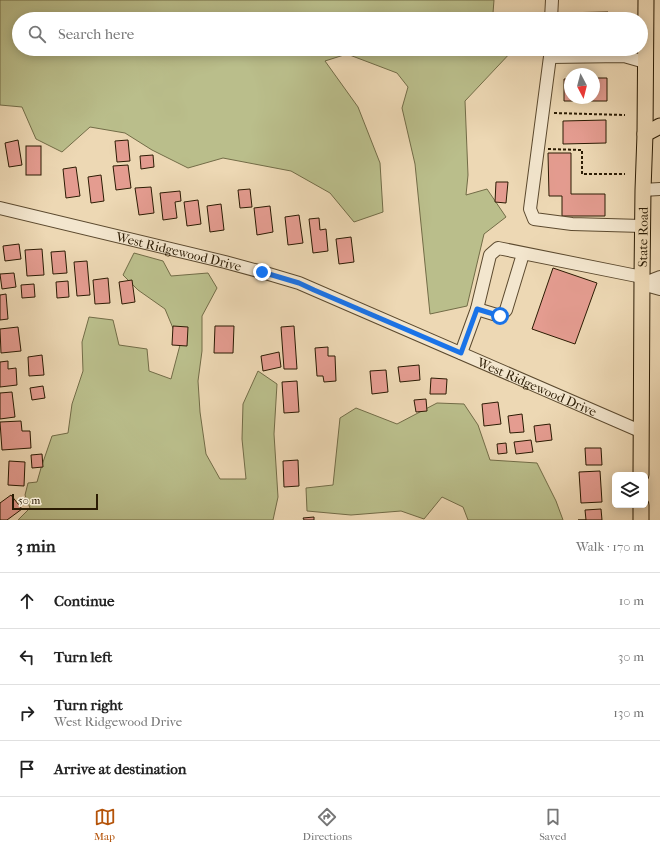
<!DOCTYPE html>
<html lang="en">
<head>
<meta charset="utf-8">
<style>
	body { margin:0; font-family:"IM FELL French Canon",serif; background:#f2f2f2; color:#222 }
	.controls { position:absolute; right:12px; bottom:12px; display:grid; overflow:hidden; border-radius:6px; box-shadow:0 2px 10px #0003 }
	.controls button { width:36px; height:36px; display:grid; place-items:center; padding:0; border:0; border-bottom:1px solid #e0e0e0; background:#fff; color:#222; font:20px sans-serif }
	.compass { position:absolute; left:564px; top:68px; width:36px; height:36px; border-radius:50%; background:#fff; box-shadow:0 2px 10px #0003; rotate:173deg }
	.scale { position:absolute; left:12px; bottom:10px; width:86px; box-sizing:border-box; padding-left:4px; border:2px solid #2b1b03; border-top:0; font-size:11px; line-height:14px; white-space:nowrap; color:#2b1b03; -webkit-text-stroke:3px #f3e6ce; paint-order:stroke }
	.stop { position:absolute; width:12px; height:12px; margin:-9px; border:3px solid #1a73e8; border-radius:50%; background:#fff }
	.stop.end { background:#1a73e8; border-color:#fff; box-shadow:0 1px 4px #0008 }
	.list { margin:0; padding:0; list-style:none }
	h2 { display:flex; justify-content:space-between; align-items:center; height:52px; margin:0; padding:0 16px; font-size:17px }
	h2 small { font-size:13px; font-weight:400; color:#767676 }
	.list li { display:grid; grid-template-columns:26px 1fr auto; gap:12px; align-items:center; box-sizing:border-box; height:56px; padding:0 16px; border-top:1px solid #e0e0e0 }
	.list b { display:block; font-size:15px; white-space:nowrap }
	.list p { margin:0; font-size:13px; white-space:nowrap; color:#767676 }
	.list em { font-size:13px; font-style:normal; color:#767676 }
	.icon { flex:none; width:22px; height:22px; fill:none; stroke:currentColor; stroke-width:2; stroke-linecap:round; stroke-linejoin:round }
	.map { position:relative; flex:none; width:660px; height:520px; overflow:hidden }
	.search { position:absolute; background:#fff; box-shadow:0 2px 10px #0003; left:12px; right:12px; top:12px; height:44px; display:flex; align-items:center; gap:10px; box-sizing:border-box; padding:0 14px; border-radius:22px; color:#767676; font-size:15px }
	.sheet { height:276px; background:#fff }
	nav { display:flex; justify-content:space-around; align-items:center; box-sizing:border-box; height:56px; border-top:1px solid #e0e0e0; background:#fff; font-size:11px; color:#767676 }
	nav a { display:grid; justify-items:center; gap:2px }
	nav .on { color:#b45309 }
	.map>svg:first-child { display:block }
	.green { fill:#babe8b; stroke:#726c47 }
	.building { fill:#e49c90; stroke:#2b1b03 }
	.lines { fill:none; stroke-linecap:round; stroke-linejoin:round }
	.minor-casing { stroke:#5c4a2f; stroke-width:14 }
	.major-casing { stroke:#2b1b03; stroke-width:17 }
	.path { stroke:#2b1b03; stroke-width:2; stroke-dasharray:3 2; stroke-linecap:butt }
	.minor { stroke:#f3e6ce; stroke-width:12 }
	.major { stroke:#edd8b4; stroke-width:15 }
	.route { stroke:#1a73e8; stroke-width:5 }
	.labels { text-anchor:middle; dominant-baseline:central; stroke-width:4; stroke-linejoin:round; paint-order:stroke }
	.street-label { font-size:13px; fill:#2b1b03; stroke:#f3e6ce }
</style>
</head>
<body>
<div class="map">
<svg width="660" height="520" viewBox="0 0 660 520">
	<rect width="100%" height="100%" fill="#edd8b4"/>
	<filter id="stains"><feTurbulence type="fractalNoise" baseFrequency=".005" numOctaves="4"/><feColorMatrix values="0 0 0 0 .2 0 0 0 0 .09 0 0 0 0 .02 0 0 0 .5 -.17"/></filter>
	<radialGradient id="worn" r=".72"><stop offset=".6" stop-color="#630" stop-opacity="0"/><stop offset="1" stop-color="#630" stop-opacity=".3"/></radialGradient>
	<g class="green">
		<polygon points="0,0 494,0 493,13 496,19 19,19 19,49 512,49 513,50 465,101 468,175 466,195 487,189 506,217 484,234 467,306 430,314 415,164 402,108 408,87 397,73 347,54 325,61 358,107 380,163 383,212 354,222 330,193 291,171 223,158 188,168 152,150 125,133 90,127 62,152 36,139 22,107 0,105"/>
		<polygon points="134,253 163,261 171,276 208,273 217,288 202,316 202,351 198,381 200,412 206,454 220,479 246,479 242,439 243,404 258,371 277,384 274,434 278,497 273,520 18,520 30,508 25,495 28,483 37,482 41,468 52,436 68,433 72,404 83,371 82,342 89,317 113,320 119,345 147,349 149,371 171,379 180,345 165,309 138,290 123,275"/>
		<polygon points="437,403 464,404 478,425 490,460 537,463 556,501 563,520 468,520 463,507 442,497 424,519 401,511 351,515 307,511 306,488 333,485 340,418 356,408 397,424"/>
	</g>
	<g class="building">
		<polygon points="608,12 608,19 557,19 557,13"/>
		<polygon points="594,78 607,78 607,101 564,101 564,79 570,79 570,98 594,98"/>
		<polygon points="606,120 606,143 563,144 563,121"/>
		<polygon points="18,140 22,165 9,167 5,143"/>
		<polygon points="128,140 130,161 117,162 115,141"/>
		<rect x="26" y="146" width="15" height="29"/>
		<polygon points="548,153 571,153 571,194 605,194 605,216 562,216 562,196 549,196"/>
		<polygon points="153,155 154,167 141,169 140,156"/>
		<polygon points="128,165 131,188 116,190 113,166"/>
		<polygon points="76,167 80,196 66,198 63,169"/>
		<polygon points="101,175 104,201 91,203 88,177"/>
		<polygon points="496,182 508,182 506,203 495,202"/>
		<polygon points="151,187 154,213 139,215 135,188"/>
		<polygon points="250,189 252,207 240,208 238,190"/>
		<polygon points="180,191 181,201 175,202 177,218 163,220 160,193"/>
		<polygon points="198,200 201,224 187,226 184,202"/>
		<polygon points="221,204 224,230 210,232 207,206"/>
		<polygon points="270,206 273,232 257,235 254,208"/>
		<polygon points="299,215 303,243 288,245 285,217"/>
		<polygon points="319,218 320,230 326,229 328,251 313,253 309,219"/>
		<polygon points="351,237 354,262 339,264 336,239"/>
		<polygon points="19,244 21,259 5,261 3,246"/>
		<polygon points="42,249 44,275 27,276 25,250"/>
		<polygon points="65,251 67,273 53,274 51,252"/>
		<polygon points="87,261 90,295 77,296 74,262"/>
		<polygon points="553,268 597,283 575,344 532,329"/>
		<polygon points="14,273 16,287 2,289 0,274"/>
		<polygon points="108,278 110,303 95,304 93,280"/>
		<polygon points="132,280 135,302 122,304 119,282"/>
		<polygon points="68,281 69,297 57,298 56,282"/>
		<polygon points="34,284 35,297 22,298 21,285"/>
		<polygon points="6,294 8,319 0,320 0,295"/>
		<polygon points="173,326 188,327 187,346 172,345"/>
		<polygon points="215,326 234,326 233,353 214,353"/>
		<polygon points="294,326 297,369 284,369 281,327"/>
		<polygon points="18,327 21,351 1,353 0,329"/>
		<polygon points="328,347 328,356 335,356 336,381 324,382 323,376 317,376 315,348"/>
		<polygon points="279,352 281,367 263,371 261,356"/>
		<polygon points="42,355 44,375 29,376 28,357"/>
		<polygon points="8,361 8,369 16,368 17,385 0,387 0,362"/>
		<polygon points="419,365 420,380 400,382 398,367"/>
		<polygon points="386,370 388,392 372,394 370,371"/>
		<polygon points="431,378 447,379 446,394 430,394"/>
		<polygon points="297,381 299,412 284,413 282,382"/>
		<polygon points="43,386 45,398 32,400 30,388"/>
		<polygon points="12,392 15,417 0,419 0,393"/>
		<polygon points="426,399 427,411 416,412 414,400"/>
		<polygon points="498,402 501,424 484,426 482,404"/>
		<polygon points="522,414 524,432 510,433 508,416"/>
		<polygon points="21,421 22,431 30,431 31,448 2,450 0,422"/>
		<polygon points="550,424 552,440 536,442 534,426"/>
		<polygon points="531,440 533,452 516,454 514,442"/>
		<polygon points="506,443 507,453 498,454 497,444"/>
		<polygon points="585,448 601,448 602,465 586,465"/>
		<polygon points="42,454 43,467 32,468 31,455"/>
		<polygon points="298,460 299,486 284,487 283,461"/>
		<polygon points="9,461 25,462 24,486 8,485"/>
		<polygon points="600,471 602,502 581,503 579,472"/>
		<polygon points="11,495 22,509 7,520 0,520 0,503"/>
		<polygon points="601,509 602,520 578,520 586,520 585,510"/>
		<polygon points="314,517 314,520 304,520 303,518"/>
	</g>
	<g class="lines">
		<g class="minor-casing">
			<g id="minor">
				<polyline points="551,19 552,0"/>
				<polyline points="551,49 530,209 534,219 572,224 642,226"/>
				<polyline points="550,57 624,56 645,62"/>
				<polyline points="643,190 660,189"/>
				<path id="s1" d="M0 208 225 262 262 272 299 283 640 431"/>
				<polyline points="642,284 660,277"/>
				<polyline points="642,284 660,289"/>
				<polyline points="477,309 500,316 506,310 523,254"/>
				<polyline points="461,353 477,309 490,255 498,248 642,277"/>
			</g>
		</g>
		<g class="major-casing">
			<g id="major">
				<polyline points="645,134 660,126"/>
				<path id="s2" d="M641 475 642 277 643 190 645 134 646 0"/>
				<polyline points="641,505 641,520"/>
			</g>
		</g>
		<g class="path">
			<polyline points="554,113 625,115"/>
			<polyline points="548,149 582,150 582,174 625,174"/>
		</g>
		<use href="#minor" class="minor"/>
		<use href="#major" class="major"/>
	</g>
	<g class="lines">
		<polyline class="route" points="262,272 299,283 314,290 461,353 477,309 500,316"/>
	</g>
	<g class="labels">
		<g class="street-label">
			<text stroke="none"><textPath href="#s2" startOffset="238">State Road</textPath></text>
			<text stroke="none"><textPath href="#s1" startOffset="184">West Ridgewood Drive</textPath></text>
			<text stroke="none"><textPath href="#s1" startOffset="568">West Ridgewood Drive</textPath></text>
		</g>
	</g>
	<rect width="100%" height="100%" filter="url(#stains)"/>
	<rect width="100%" height="100%" fill="url(#worn)"/>
</svg>
<div class="controls">
<button><svg class="icon" aria-label="layers" viewBox="0 0 24 24"><path d="M12 4l9 5-9 5-9-5zM3 14l9 5 9-5"/></svg></button>
</div>
<svg class="compass" viewBox="-18 -18 36 36"><path d="M0-13l5 13h-10z" fill="#e53935"/><path d="M0 13l5-13h-10z" fill="#767676"/></svg>
<div class="scale">50 m</div>
<div class="stop" style="left:500px;top:316px"></div>
<div class="stop end" style="left:262px;top:272px"></div>
<div class="search"><svg class="icon" aria-label="search" viewBox="0 0 24 24"><circle cx="10" cy="10" r="6"/><path d="M15 15l6 6"/></svg>Search here</div>
</div>
<section class="sheet">
<h2>3 min<small>Walk · 170 m</small></h2>
<ul class="list">
<li><svg class="icon" aria-label="ahead" viewBox="0 0 24 24"><path d="M12 20V5M6 11l6-6 6 6"/></svg><div><b>Continue</b></div><em>10 m</em></li>
<li><svg class="icon" aria-label="left" viewBox="0 0 24 24"><path d="M17 20v-9H6M10 6l-5 5 5 5"/></svg><div><b>Turn left</b></div><em>30 m</em></li>
<li><svg class="icon" aria-label="right" viewBox="0 0 24 24"><path d="M7 20v-9h11M14 6l5 5-5 5"/></svg><div><b>Turn right</b><p>West Ridgewood Drive</p></div><em>130 m</em></li>
<li><svg class="icon" aria-label="arrive" viewBox="0 0 24 24"><path d="M6 21V4h12l-3 4 3 4H6"/></svg><div><b>Arrive at destination</b></div></li>
</ul>
</section>
<nav>
<a class="on"><svg class="icon" aria-label="map" viewBox="0 0 24 24"><path d="M3 6l6-2 6 2 6-2v14l-6 2-6-2-6 2zM9 4v14M15 6v14"/></svg>Map</a>
<a><svg class="icon" aria-label="directions" viewBox="0 0 24 24"><path d="M12 3l9 9-9 9-9-9zM9 14v-3h6M13 9l2 2-2 2"/></svg>Directions</a>
<a><svg class="icon" aria-label="saved" viewBox="0 0 24 24"><path d="M7 4h10v16l-5-4-5 4z"/></svg>Saved</a>
</nav>
</body>
</html>
